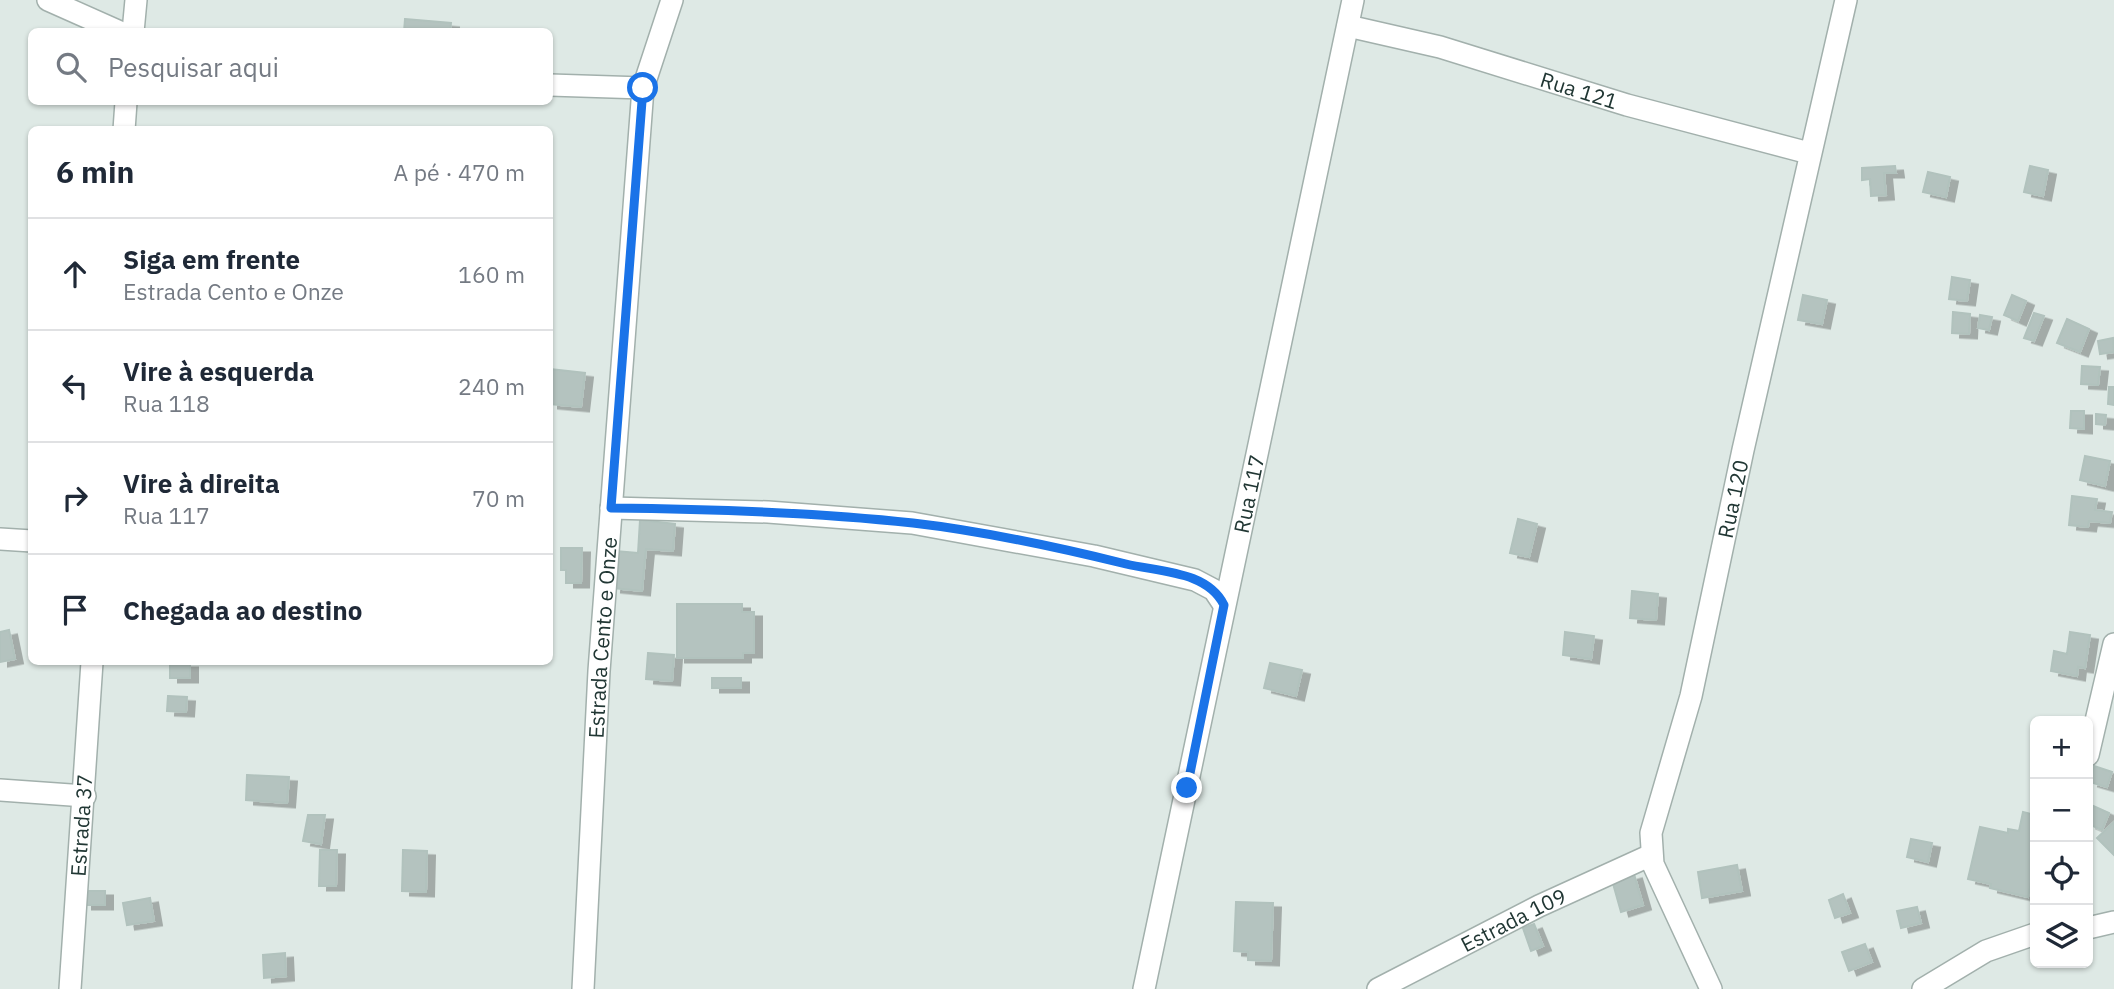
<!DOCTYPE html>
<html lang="pt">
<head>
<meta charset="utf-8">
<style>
	body { margin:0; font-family:"IBM Plex Sans",sans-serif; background:#f2f2f3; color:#1f2937 }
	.controls { position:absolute; right:21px; bottom:21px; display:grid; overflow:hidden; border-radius:10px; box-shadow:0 2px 5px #0004 }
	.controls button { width:63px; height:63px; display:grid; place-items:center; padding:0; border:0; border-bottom:2px solid #e0e1e3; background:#fff; color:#1f2937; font:35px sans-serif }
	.stop { position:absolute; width:21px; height:21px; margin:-16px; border:5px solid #1a73e8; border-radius:50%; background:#fff }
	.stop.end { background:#1a73e8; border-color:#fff; box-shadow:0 2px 7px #0008 }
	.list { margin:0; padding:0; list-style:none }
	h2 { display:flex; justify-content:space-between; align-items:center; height:91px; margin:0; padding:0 28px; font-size:30px }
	h2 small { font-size:23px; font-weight:400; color:#747a83 }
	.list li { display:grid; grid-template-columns:46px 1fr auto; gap:21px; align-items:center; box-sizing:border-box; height:112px; padding:0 28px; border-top:2px solid #e0e1e3 }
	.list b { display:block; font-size:26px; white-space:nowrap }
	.list p { margin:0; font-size:23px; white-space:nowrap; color:#747a83 }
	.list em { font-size:23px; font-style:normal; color:#747a83 }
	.icon { flex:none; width:38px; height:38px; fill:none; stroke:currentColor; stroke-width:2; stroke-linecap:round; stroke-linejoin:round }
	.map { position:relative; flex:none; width:2114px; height:989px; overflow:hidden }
	.search { position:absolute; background:#fff; box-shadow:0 2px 5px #0004; left:28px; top:28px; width:525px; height:77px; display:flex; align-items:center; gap:18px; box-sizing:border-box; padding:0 24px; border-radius:10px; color:#747a83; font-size:26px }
	.panel { position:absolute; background:#fff; box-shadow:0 2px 5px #0004; left:28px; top:126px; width:525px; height:539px; border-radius:10px }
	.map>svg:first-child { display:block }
	.building { fill:#b4c3bf; stroke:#b1c2bd; stroke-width:2; filter:url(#shadow) }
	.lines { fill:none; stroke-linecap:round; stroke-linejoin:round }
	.minor-casing { stroke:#a2b0ac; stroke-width:24 }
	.minor { stroke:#fff; stroke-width:21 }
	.route { stroke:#1a73e8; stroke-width:9 }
	.labels { text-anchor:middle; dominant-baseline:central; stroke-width:5; stroke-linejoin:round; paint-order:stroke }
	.street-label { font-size:21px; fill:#213734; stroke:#eef6f3 }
</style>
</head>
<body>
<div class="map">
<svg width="2114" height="989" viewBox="0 0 2114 989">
	<defs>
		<filter id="shadow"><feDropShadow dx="8" dy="4.5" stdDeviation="0" flood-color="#0004"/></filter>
	</defs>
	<rect width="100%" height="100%" fill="#dee9e5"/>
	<g class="building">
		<polygon points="405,19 451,23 450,32 404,32"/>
		<polygon points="1895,166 1896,173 1884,173 1886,195 1871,196 1870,179 1862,180 1862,168"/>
		<polygon points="2030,166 2048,170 2043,196 2024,192"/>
		<polygon points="1928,172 1950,177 1946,197 1923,192"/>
		<polygon points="1952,277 1970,280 1967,301 1949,299"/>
		<polygon points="1803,295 1827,300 1822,324 1798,320"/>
		<polygon points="2012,295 2026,301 2018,321 2004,315"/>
		<polygon points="1953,312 1970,314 1969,334 1952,333"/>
		<polygon points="2034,313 2044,316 2034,341 2024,338"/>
		<polygon points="1980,315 1992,317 1989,330 1978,328"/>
		<polygon points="2067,319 2089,329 2080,352 2057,343"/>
		<polygon points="2113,338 2114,352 2100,354 2098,341"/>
		<polygon points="2082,366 2100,367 2098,385 2081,384"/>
		<polygon points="550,369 585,373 581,407 550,404"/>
		<polygon points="2109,387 2114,387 2114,405 2108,404"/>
		<polygon points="2071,411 2084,411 2084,429 2070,428"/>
		<polygon points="2096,414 2106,415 2105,425 2096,424"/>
		<polygon points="2085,456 2110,461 2105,486 2080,480"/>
		<polygon points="2072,496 2097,499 2095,510 2112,512 2110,523 2089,521 2088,527 2069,525"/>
		<polygon points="1518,519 1537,524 1529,557 1510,553"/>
		<polygon points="640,520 675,524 673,551 646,549 642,591 613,588 616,551 638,553"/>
		<polygon points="561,548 582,548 581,583 566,583 566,570 561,570"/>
		<polygon points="1632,591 1658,594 1656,620 1630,618"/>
		<polygon points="677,604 742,604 742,612 754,612 754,653 743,653 743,658 677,658"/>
		<polygon points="9,630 15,659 0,662 0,632"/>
		<polygon points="1565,632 1594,636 1591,659 1563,655"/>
		<polygon points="2070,632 2090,635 2085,668 2078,667 2077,676 2051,671 2054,651 2067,654"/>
		<polygon points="648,653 674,655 672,681 646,679"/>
		<rect x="170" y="663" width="20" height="15"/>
		<polygon points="1270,663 1302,670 1296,696 1264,688"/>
		<rect x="712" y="678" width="29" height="10"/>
		<polygon points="168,696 187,697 186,712 167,711"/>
		<polygon points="2094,766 2112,772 2107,787 2090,782"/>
		<polygon points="247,775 289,777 287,803 246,800"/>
		<polygon points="2091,805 2109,813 2102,830 2088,824"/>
		<polygon points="2023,812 2035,815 2035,863 2028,897 1990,888 1991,884 1968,879 1980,827 2008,833 2008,829 2019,831"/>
		<polygon points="308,815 325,815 321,844 303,841"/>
		<polygon points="2114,822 2114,855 2097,838"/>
		<polygon points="1911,839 1932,843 1928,862 1907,857"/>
		<polygon points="320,850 337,850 336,886 319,886"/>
		<polygon points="403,850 427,851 426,892 402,891"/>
		<polygon points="1737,865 1742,891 1702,898 1698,872"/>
		<polygon points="1634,874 1643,905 1621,912 1612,880"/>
		<rect x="84" y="891" width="21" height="14"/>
		<polygon points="1843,894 1850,913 1835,918 1829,900"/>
		<polygon points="150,898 154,921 127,925 123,903"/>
		<polygon points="1236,902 1273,903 1271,961 1248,960 1248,952 1234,951"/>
		<polygon points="1917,907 1921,923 1901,928 1897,911"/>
		<polygon points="1534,924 1543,946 1531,951 1523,928"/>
		<polygon points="1865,944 1872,962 1849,971 1842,952"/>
		<polygon points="285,953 286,976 264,978 263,955"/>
	</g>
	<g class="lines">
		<g class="minor-casing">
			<g id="minor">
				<polyline points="48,0 120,32"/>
				<path id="s1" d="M1348 26 1440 47 1627 105 1809 153"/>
				<polyline points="133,32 136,0"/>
				<polyline points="550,85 643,88"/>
				<polyline points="124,130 126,102"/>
				<polyline points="611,508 768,512 912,523 1094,556 1195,580 1214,590 1224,605"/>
				<polyline points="0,539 32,541"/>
				<polyline points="2088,755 2114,644"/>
				<polyline points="0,790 85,796"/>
				<polyline points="2088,928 2114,922"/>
				<path id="s2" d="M70 989 92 662"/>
				<path id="s3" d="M583 989 599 671 643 88 672 0"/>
				<path id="s4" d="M1144 989 1353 0"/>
				<path id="s5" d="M1378 989 1539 906 1651 855"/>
				<path id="s6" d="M1711 989 1653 864 1651 833 1691 696 1743 450 1846 0"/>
				<polyline points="1923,989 1986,951 2035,934"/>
			</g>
		</g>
		<use href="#minor" class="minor"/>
	</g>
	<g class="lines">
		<path class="route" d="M643 88 611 508C712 509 813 512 913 523 983 531 1057 547 1126 564 1160 572 1207 571 1224 605L1187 788"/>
	</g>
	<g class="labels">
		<g class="street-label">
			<text stroke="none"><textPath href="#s1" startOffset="240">Rua 121</textPath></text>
			<text stroke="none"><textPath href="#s4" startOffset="506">Rua 117</textPath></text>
			<text stroke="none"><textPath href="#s6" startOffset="513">Rua 120</textPath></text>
			<text stroke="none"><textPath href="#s3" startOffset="352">Estrada Cento e Onze</textPath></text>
			<text stroke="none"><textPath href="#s2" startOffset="164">Estrada 37</textPath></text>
			<text stroke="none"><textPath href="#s5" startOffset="152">Estrada 109</textPath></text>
		</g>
	</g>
</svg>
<div class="controls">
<button>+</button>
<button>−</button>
<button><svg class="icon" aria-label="locate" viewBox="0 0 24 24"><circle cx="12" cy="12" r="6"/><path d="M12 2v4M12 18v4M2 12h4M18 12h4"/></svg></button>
<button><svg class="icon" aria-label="layers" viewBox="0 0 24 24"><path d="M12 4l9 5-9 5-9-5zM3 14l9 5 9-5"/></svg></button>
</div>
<div class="stop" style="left:643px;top:88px"></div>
<div class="stop end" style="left:1187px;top:788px"></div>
<div class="search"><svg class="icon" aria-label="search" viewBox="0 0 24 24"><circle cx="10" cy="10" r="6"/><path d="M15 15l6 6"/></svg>Pesquisar aqui</div>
<section class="panel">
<h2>6 min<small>A pé · 470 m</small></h2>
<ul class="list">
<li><svg class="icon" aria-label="ahead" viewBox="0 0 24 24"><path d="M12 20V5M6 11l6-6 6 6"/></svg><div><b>Siga em frente</b><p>Estrada Cento e Onze</p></div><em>160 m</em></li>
<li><svg class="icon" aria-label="left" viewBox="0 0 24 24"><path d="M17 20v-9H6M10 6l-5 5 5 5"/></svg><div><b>Vire à esquerda</b><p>Rua 118</p></div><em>240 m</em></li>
<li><svg class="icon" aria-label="right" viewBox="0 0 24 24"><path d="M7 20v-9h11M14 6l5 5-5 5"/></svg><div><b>Vire à direita</b><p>Rua 117</p></div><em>70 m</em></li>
<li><svg class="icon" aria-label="arrive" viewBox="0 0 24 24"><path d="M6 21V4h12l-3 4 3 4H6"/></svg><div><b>Chegada ao destino</b></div></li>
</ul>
</section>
</div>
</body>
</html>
